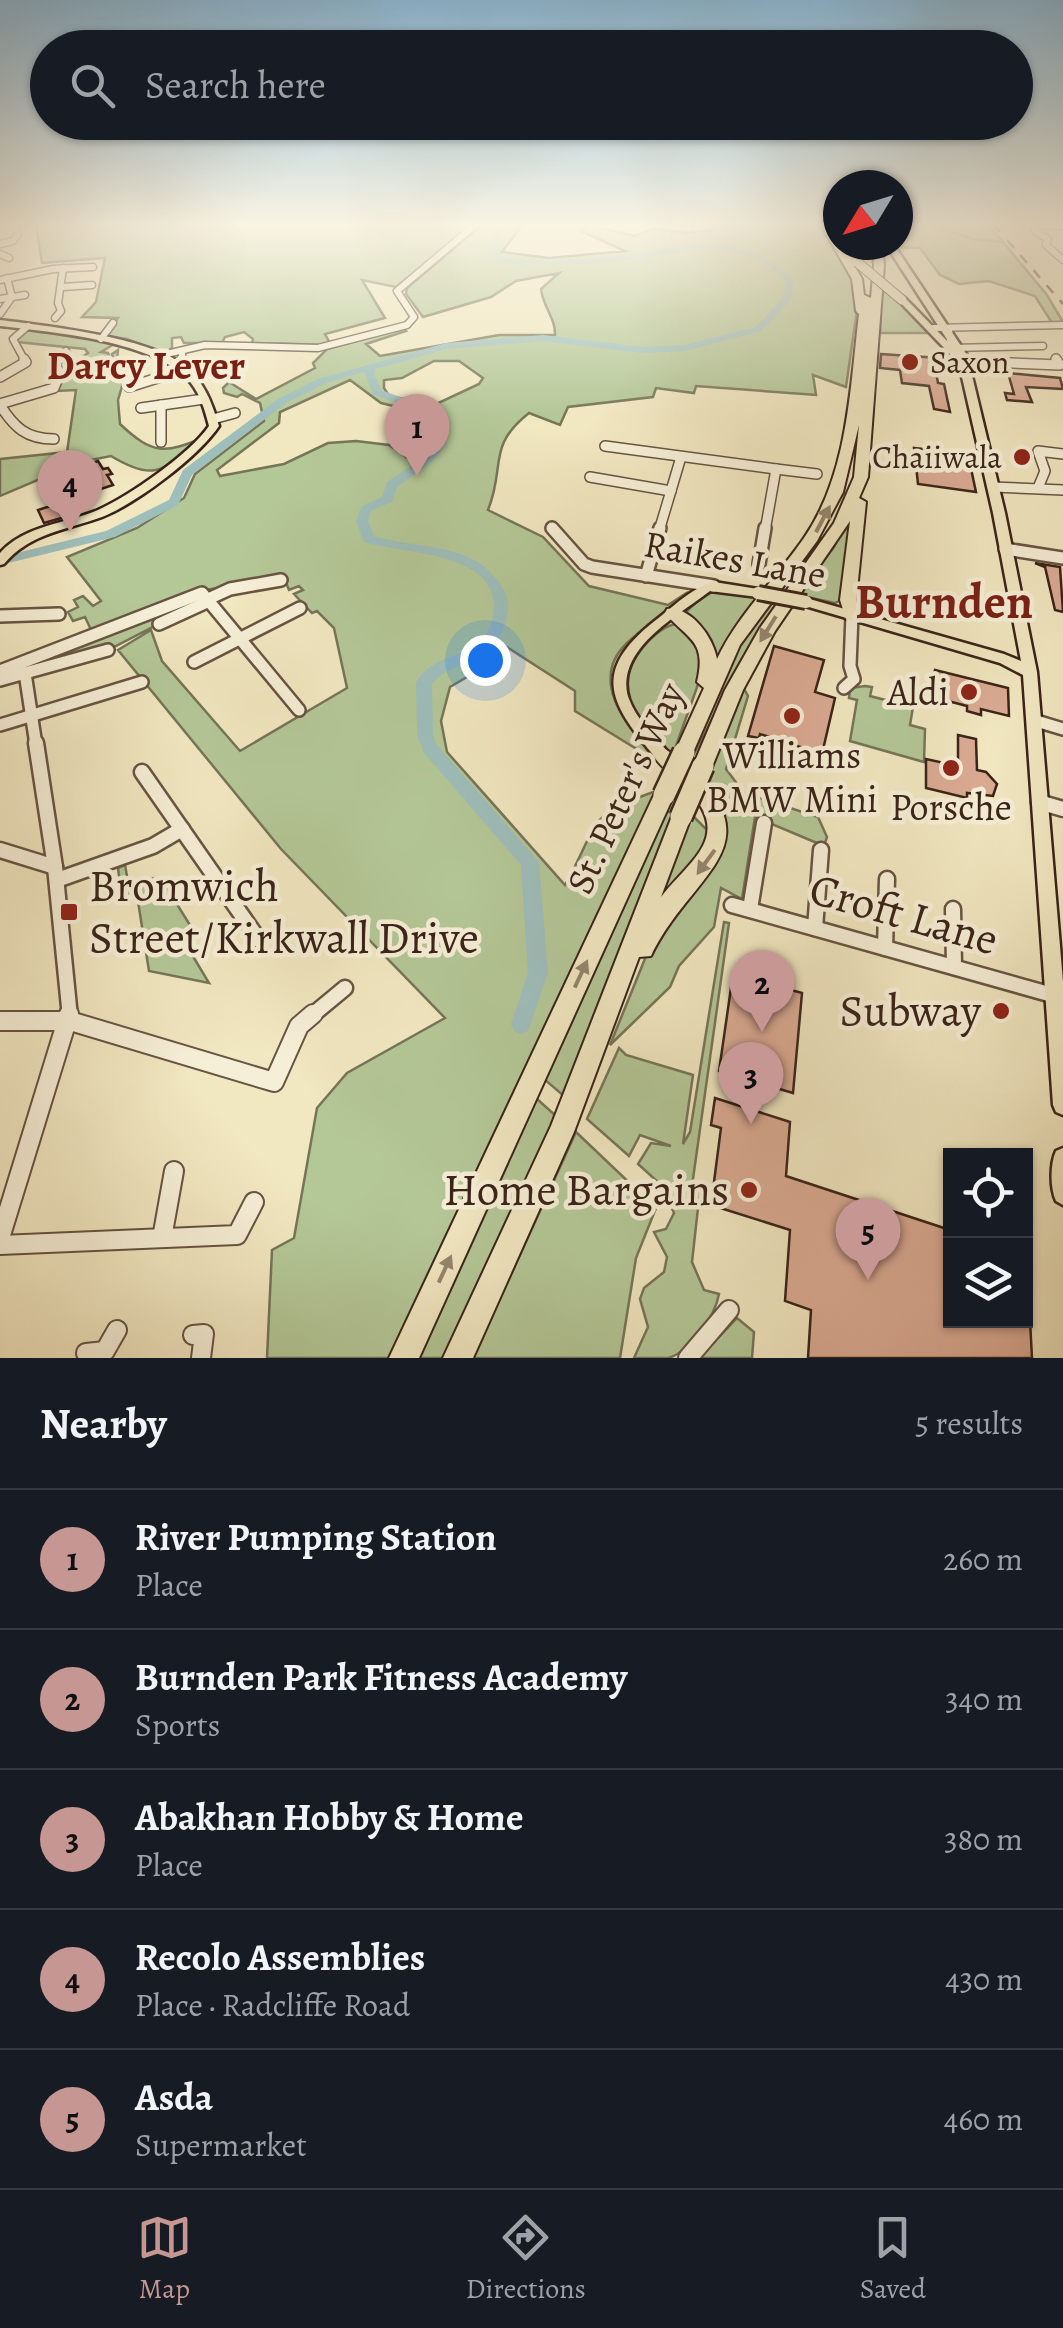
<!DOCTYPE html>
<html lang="en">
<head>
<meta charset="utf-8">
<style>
	body { margin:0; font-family:Alegreya,serif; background:#242831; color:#f1f3f6 }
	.controls { position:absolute; right:30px; bottom:30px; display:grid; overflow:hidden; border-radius:0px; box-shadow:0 2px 8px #0004 }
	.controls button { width:90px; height:90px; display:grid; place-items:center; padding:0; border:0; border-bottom:2px solid #363941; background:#171b24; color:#f1f3f6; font:50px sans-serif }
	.compass { position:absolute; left:823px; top:170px; width:90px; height:90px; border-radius:50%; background:#171b24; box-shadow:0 2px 8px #0004; rotate:232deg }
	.you { position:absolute; left:485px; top:660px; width:35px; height:35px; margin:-25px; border:8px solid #fff; border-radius:50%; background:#1a73e8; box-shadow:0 0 0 15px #1a73e833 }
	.badge { display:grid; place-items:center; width:65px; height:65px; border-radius:50%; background:#c59692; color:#111; font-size:32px; font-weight:700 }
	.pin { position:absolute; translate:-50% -82px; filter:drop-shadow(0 2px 5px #0008) }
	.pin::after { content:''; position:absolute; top:52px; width:35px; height:30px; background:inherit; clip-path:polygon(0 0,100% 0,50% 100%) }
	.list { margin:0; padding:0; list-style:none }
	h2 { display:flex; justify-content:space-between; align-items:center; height:130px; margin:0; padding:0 40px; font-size:42px }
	h2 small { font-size:32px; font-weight:400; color:#9ea1a6 }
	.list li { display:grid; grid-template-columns:65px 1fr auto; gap:30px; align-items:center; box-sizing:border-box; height:140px; padding:0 40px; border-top:2px solid #363941 }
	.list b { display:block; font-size:38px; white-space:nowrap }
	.list p { margin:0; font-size:32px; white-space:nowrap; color:#9ea1a6 }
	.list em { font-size:32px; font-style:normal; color:#9ea1a6 }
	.icon { flex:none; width:55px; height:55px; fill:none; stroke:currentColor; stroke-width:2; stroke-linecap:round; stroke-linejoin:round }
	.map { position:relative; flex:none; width:1063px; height:1358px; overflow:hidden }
	.search { position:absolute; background:#171b24; box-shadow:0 2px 8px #0004; left:30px; right:30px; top:30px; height:110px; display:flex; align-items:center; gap:25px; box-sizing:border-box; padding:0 35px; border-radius:55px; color:#9ea1a6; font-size:38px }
	.sheet { height:830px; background:#171b24 }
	nav { display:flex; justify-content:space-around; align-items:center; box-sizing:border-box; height:140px; border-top:2px solid #363941; background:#171b24; font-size:28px; color:#9ea1a6 }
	nav a { display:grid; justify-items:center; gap:5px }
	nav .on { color:#c59692 }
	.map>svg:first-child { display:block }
	.green { fill:#b4c797; stroke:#767558; stroke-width:2.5; fill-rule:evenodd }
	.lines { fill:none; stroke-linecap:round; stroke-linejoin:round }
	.stream { stroke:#76807a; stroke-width:2.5 }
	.river { fill:#9ebebb; fill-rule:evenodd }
	.building { fill:#daaa93; stroke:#392318; stroke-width:2.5 }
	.minor-far4-casing { stroke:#675442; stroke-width:9 }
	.minor-far3-casing { stroke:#675442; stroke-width:12 }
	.minor-far2-casing { stroke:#675442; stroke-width:16 }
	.minor-far1-casing { stroke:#675442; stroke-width:19 }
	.minor-casing { stroke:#675442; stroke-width:22 }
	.major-casing { stroke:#392318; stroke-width:5 }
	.highway-casing { stroke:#392318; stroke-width:4 }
	.minor-far4 { stroke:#f6efd7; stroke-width:6 }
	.minor-far3 { stroke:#f6efd7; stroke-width:9 }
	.minor-far2 { stroke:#f6efd7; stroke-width:11 }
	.minor-far1 { stroke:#f6efd7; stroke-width:14 }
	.minor { stroke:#f6efd7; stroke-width:18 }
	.major { fill:#f1e7c1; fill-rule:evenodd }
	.highway { fill:#f1e7c1; fill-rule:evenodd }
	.rail { stroke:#392318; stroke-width:2.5; stroke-dasharray:10 10; stroke-linecap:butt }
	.major-bridge-far1-casing { stroke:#392318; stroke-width:11; stroke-linecap:butt }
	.major-bridge-casing { stroke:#392318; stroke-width:18; stroke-linecap:butt }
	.highway-bridge-casing { stroke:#392318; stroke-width:26; stroke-linecap:butt }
	.major-bridge-far1 { stroke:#f1e7c1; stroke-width:9 }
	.major-bridge { stroke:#f1e7c1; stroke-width:12 }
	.highway-bridge { stroke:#f1e7c1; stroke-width:21 }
	.oneway { fill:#95856c }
	.poi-dot { fill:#8f2418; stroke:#f6efd7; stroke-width:4 }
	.labels { text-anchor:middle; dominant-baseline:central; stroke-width:9; stroke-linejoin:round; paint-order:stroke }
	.far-poi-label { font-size:32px; fill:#392318; stroke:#f6efd7; text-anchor:start }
	.street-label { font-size:38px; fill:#392318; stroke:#f6efd7 }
	.poi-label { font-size:38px; fill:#392318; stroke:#f6efd7 }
	.far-district-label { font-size:40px; font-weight:bold; fill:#7a1f14; stroke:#f6efd7 }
	.near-poi-label { font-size:45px; fill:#392318; stroke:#f6efd7; text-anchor:end }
	.near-street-label { font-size:45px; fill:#392318; stroke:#f6efd7 }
	.district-label { font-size:48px; font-weight:bold; fill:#7a1f14; stroke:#f6efd7 }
</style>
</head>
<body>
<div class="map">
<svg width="1063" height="1358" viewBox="0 0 1063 1358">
	<rect width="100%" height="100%" fill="#f1e7c1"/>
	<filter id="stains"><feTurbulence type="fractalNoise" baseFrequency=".002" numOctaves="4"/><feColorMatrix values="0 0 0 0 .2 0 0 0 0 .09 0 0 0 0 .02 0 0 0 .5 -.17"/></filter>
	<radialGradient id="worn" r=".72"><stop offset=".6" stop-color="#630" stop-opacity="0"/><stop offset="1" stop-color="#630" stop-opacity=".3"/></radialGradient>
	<g class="green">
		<polygon points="36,225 473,225 396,287 362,280 385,318 325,334 331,345 252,343 253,339 244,332 225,337 222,343 184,343 181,337 172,338 172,349 162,353 127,339 106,336 118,318 82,317 96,302 105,258 42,263"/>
		<path d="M482 225H522L502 252 549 258 625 251 581 231 587 225 635 236 655 228 685 233 712 230 714 225H823L852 274 857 310 846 387 813 375 816 395 696 386 694 393 656 388 653 397 568 407 560 425 529 413C486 447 506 466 488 510L543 537 589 586 668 605 688 592C670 613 646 624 627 643 586 682 631 729 656 761L575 711V691L507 647 484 667 450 687 441 721 447 752 565 885C602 820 582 816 662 789L393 1358H267L272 1250 294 1238 317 1108 347 1073 445 1018 281 849 118 650 151 630 162 661 240 751 347 688 334 628 317 611 312 613 294 594 303 590 299 586 289 590 284 578 198 591 203 601 108 650 30 670 28 663 92 632 85 617 73 621 68 612 78 607 74 600 83 596 93 606 101 601 67 557 137 528 184 498 195 474 264 421 260 403 242 394 237 397 224 393 223 388 229 382 256 399 315 368 313 363 327 349 403 328 406 331 366 344 380 356 499 335H555C556 319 543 307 541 289L559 273 516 281 491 297 423 317 406 294 407 288ZM434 361H459L483 378 479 384 417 413 413 419 416 422 404 434 424 440 408 458 389 445 356 441 328 443 284 464 220 476 217 470 279 423 280 412 350 380 381 403 414 411 424 403 389 396 384 388V380L402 378Z"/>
		<polygon points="898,225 964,225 972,230 989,225 1047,295 1063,322 1052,323 1035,296 989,281 959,284 940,275 920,248 895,247"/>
		<polygon points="885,291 888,291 936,333 880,333 881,297"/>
		<path d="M28 329 116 343 101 352 108 353 118 378 112 354 118 350 117 360 126 373 118 400 120 424C153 455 164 454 205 437 164 467 159 485 111 456L80 462 0 496V459L67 452 76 390 57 391 65 377 100 369 94 360 71 365 88 353 85 349 17 342 14 339Z"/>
		<polygon points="851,515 842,600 835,603 797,595 834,547"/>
		<polygon points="713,592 759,598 715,668 712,644 684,614 699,599"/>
		<polygon points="768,602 778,603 758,631 693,756 691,754 737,646"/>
		<path d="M676 624 691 630 705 665 672 757C645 727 597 682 643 645 653 637 663 626 676 624Z"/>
		<polygon points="865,686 872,687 870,696 913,707 910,725 925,729 924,762 850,741 857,700 849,698 850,688"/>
		<polygon points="743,687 748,696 726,769 744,793 818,817 827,837 824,846 755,817 742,899 721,888 714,927 679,966 670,987 610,1045 653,939 715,865 724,848 725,834 702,787"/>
		<polygon points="667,811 674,815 565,1097 544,1079"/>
		<polygon points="692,815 714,837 651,921"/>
		<polygon points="125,865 129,887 154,878 162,880 193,930 182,938 209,983 149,971 137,895 122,899 118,868"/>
		<path d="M724 922 729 923 692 1186 700 1190 692 1262 704 1290 719 1294C715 1316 691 1352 668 1358 658 1358 644 1358 634 1358L648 1327 640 1299 644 1288 664 1272 667 1257 654 1232 666 1229 674 1213 667 1197 669 1192 638 1164 651 1143 671 1146 640 1135 629 1156 587 1119 619 1048 626 1055 693 1075 683 1144 690 1132Z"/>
		<polygon points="536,1098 556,1116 449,1358 418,1358"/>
		<polygon points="576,1132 656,1208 636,1258 620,1358 473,1358"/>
		<polygon points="737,1318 754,1332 752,1358 699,1358"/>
	</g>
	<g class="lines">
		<polyline class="stream" points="934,225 971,239 1003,242"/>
		<path class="river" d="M497 225H505L494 251C511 263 528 260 547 259 568 258 589 260 610 257 673 249 745 226 794 281L791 300 761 331 685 351 642 353 543 341 447 349 375 369 374 374 381 390 428 407 446 443 433 461 397 487 392 502 371 511 368 521 374 536C418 550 472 541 500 584 505 591 508 597 508 606 508 621 501 638 491 648 474 665 450 663 432 684L433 735 437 745 539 862 548 973 528 1031 521 1034 514 1031 511 1024 528 973 521 865 424 753 417 735 416 682C436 653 460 660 480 641 490 632 494 618 494 605 492 551 402 554 364 542L356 521 362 506 382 497 387 482 425 457 434 443 420 411 373 394 364 372 326 383 286 403 192 475 178 505 115 537 0 565V557L106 531 169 500 183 470 278 399 318 379 446 343 543 335 642 347 685 345 755 327 782 299 786 281C737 231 669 256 607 263 587 265 566 263 545 264 523 265 502 269 486 252Z"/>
	</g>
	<g class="building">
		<polygon points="881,354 939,358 941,368 935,367 938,383 944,384 950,412 934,409 929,386 902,383 900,370 880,368"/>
		<polygon points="1008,373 1060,378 1063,389 1026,387 1032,402 1007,400 1005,393 1014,394"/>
		<polygon points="914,448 959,453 960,463 970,464 976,492 918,484"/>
		<polygon points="98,461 103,469 108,468 112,474 107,475 113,485 70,499 57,474"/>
		<polygon points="72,499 79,513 44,523 38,510"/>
		<polygon points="1035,563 1060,567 1063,612 1055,610 1045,567"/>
		<polygon points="774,646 824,660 815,692 835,698 822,754 760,734 759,738 748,736"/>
		<polygon points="935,670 1008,688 1009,716 981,709 981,715 967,711 967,706 929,696"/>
		<polygon points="958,735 976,739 977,770 986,772 997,784 993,796 967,793 967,798 926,788 926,759 958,766"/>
		<polygon points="733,974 802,993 793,1093 719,1071"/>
		<polygon points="715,1098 790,1122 786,1176 950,1230 950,1320 1030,1320 1032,1358 808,1358 811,1310 785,1301 790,1230 711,1205 721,1128 711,1125"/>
	</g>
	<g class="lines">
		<g class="minor-far4-casing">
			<g id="minor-far4">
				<polyline points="1035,225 1063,226"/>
				<polyline points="1035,226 1035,231 1048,239 1046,245 1063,260"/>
				<polyline points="0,244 13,241 18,234"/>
				<polyline points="0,254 9,258"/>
				<polyline points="0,280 53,269 93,267"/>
				<polyline points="63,287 92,285"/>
				<polyline points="0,299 25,295"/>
				<polyline points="0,314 12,297 7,278"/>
				<polyline points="55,318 61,311 58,303 63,268"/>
				<polyline points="934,328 1063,325"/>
				<polyline points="949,330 951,348 1043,346"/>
				<polyline points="101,339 113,323"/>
				<polyline points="182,353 182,361"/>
				<polyline points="162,355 205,345 318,348 407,325 414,317 397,291 475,225"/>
				<polyline points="25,361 13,339 28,326"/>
				<polyline points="57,361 66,351"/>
			</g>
		</g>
		<g class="minor-far3-casing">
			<g id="minor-far3">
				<polyline points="962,361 1060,365 1056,359"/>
				<polyline points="0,377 26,362 24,359"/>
				<polyline points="129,387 183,370 182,359"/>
				<polyline points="0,404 54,388 60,373 54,364 59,359"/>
				<path d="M0 405C14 427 26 439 54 439"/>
				<polyline points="161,405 161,442"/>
				<polyline points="141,408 204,399"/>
				<polyline points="213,419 235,413"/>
				<polyline points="605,446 776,469 765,531"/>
				<polyline points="776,469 817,474"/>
				<polyline points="590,477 671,491"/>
				<polyline points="993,487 1063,490"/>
				<polyline points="1038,488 1045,471 1038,451 1063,454"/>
				<polyline points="659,531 681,457"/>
			</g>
		</g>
		<g class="minor-far2-casing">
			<g id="minor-far2">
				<polyline points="552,528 584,564 592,567 714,586"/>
				<polyline points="1005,549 1063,558"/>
				<polyline points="759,564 765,528"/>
				<polyline points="646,576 660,528"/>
				<polyline points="206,600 230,589 281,580"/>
				<polyline points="0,616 59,614"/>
				<polyline points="159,624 207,602"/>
				<polyline points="194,662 300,608"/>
				<polyline points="0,671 202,593 299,710"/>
				<polyline points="25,673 36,745"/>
				<polyline points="0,680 108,650"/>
				<polyline points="844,688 854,679 850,666 852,615"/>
				<polyline points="1033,720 1063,729"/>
				<polyline points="0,725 142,682"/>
			</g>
		</g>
		<g class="minor-far1-casing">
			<g id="minor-far1">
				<polyline points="36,743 55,867 70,1017"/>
				<polyline points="142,772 259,940"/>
				<polyline points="1039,802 1063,809"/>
				<polyline points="0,850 55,867"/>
				<polyline points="57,880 153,846 182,829"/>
				<polyline points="732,905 1056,996"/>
				<polyline points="750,909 764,823"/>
				<polyline points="953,909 954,967"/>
				<polyline points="815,928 821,850"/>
				<polyline points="885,948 887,879"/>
				<polyline points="310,1017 345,988"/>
			</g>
		</g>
		<g class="minor-casing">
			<g id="minor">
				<polyline points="0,1021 70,1021 274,1082 299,1026 313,1014"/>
				<polyline points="0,1238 69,1014"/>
				<polyline points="162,1238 174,1171"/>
				<polyline points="0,1245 237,1235 254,1202"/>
				<polyline points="193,1335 204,1334 201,1358"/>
				<polyline points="86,1353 105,1351 117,1330"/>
				<polyline points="688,1358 729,1310"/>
			</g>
		</g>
		<g class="major-casing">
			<g id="major">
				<polygon points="838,245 846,245 860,260 860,264 854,264"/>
				<polygon points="886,245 894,245 967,355 1005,513 1037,672 1063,982 1063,1115 1056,1112 1053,1105 1023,675 1000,663 802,605 800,602 806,598 1004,654 1021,661 993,513 957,355 951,355 898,300 905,298 950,344"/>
				<path d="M0 320C48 326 147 337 184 365 204 381 212 403 219 426 198 457 137 503 102 517 66 530 30 533 4 564L0 565V553C25 525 65 524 98 510 129 496 190 454 209 426 205 411 201 396 191 383 158 341 52 332 0 326Z"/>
				<path d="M714 582 758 589 764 593 758 597 710 591C678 616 613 650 629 699 636 719 654 735 667 751L669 755 667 759 662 761 657 759C606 700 591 669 661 616 677 603 694 587 714 582Z"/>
				<path d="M1063 1148V1205L1056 1201C1050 1188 1050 1164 1056 1151Z"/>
			</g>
		</g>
		<g class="highway-casing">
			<g id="highway">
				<path d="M821 225H830L838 239V245H842L862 279 864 295 871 298 874 265 872 245H882L884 265 868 477 859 498 866 502 856 600 860 615 852 621 846 619 840 600 850 521 775 631 743 690 710 772 703 774 696 772 693 766 725 690 760 628 834 523 854 477 859 425 843 492 817 541 740 645 691 757 678 758C782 846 692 870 651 956L639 957 574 1132 473 1358H443L551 1126 674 811 681 808 688 811 691 817 661 897C691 859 734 836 686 788 675 777 661 768 653 755L655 750 662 747 677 757 675 752 704 688 697 682C707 640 688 640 665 613L667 609C691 606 713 637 717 659 738 614 776 579 804 538 848 474 850 389 859 314L856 311 852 279Z"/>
				<polygon points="664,787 671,789 674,795 419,1358 389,1358 654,795 657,789"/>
			</g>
		</g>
		<use href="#minor-far4" class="minor-far4"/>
		<use href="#minor-far3" class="minor-far3"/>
		<use href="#minor-far2" class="minor-far2"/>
		<use href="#minor-far1" class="minor-far1"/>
		<use href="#minor" class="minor"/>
		<use href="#major" class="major"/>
		<use href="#highway" class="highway"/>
		<polyline class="rail" points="994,225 1063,304"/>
		<g class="major-bridge-far1-casing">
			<polyline id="major-bridge-far1" points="857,262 902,300"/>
		</g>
		<g class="major-bridge-casing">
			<polyline id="major-bridge" points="758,593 806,602"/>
		</g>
		<g class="highway-bridge-casing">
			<g id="highway-bridge">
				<polyline points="664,795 684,752"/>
				<polyline points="681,817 703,766"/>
			</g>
		</g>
		<use href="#major-bridge-far1" class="major-bridge-far1"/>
		<use href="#major-bridge" class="major-bridge"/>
		<use href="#highway-bridge" class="highway-bridge"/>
	</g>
	<defs><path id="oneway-solid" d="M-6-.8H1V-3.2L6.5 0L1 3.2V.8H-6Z" transform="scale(2.5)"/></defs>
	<g class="oneway">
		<use href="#oneway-solid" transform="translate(823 519) rotate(-62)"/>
		<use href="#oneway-solid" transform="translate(768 629) rotate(122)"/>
		<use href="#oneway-solid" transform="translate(706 862) rotate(126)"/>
		<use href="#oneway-solid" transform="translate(581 974) rotate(-65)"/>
		<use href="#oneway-solid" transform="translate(445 1269) rotate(-65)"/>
	</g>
	<linearGradient id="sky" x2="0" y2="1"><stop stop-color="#8ab8d6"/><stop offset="0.54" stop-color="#f9f4e3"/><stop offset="1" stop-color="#f9f4e3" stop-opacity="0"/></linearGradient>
	<rect width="1063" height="416" fill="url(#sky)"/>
	<g class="poi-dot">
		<circle cx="910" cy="362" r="10"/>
		<circle cx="1022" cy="457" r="10"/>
		<circle cx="969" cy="692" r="10"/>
		<circle cx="792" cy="716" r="10"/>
		<circle cx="951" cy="768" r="10"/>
		<rect x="59" y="902" width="20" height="20" rx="5"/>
		<circle cx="1001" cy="1011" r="10"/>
		<circle cx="749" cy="1190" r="10"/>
	</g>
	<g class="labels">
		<g class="far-poi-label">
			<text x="930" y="362">Saxon</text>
			<text x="1002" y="457" text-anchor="end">Chaiiwala</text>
		</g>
		<g class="street-label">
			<text transform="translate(735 559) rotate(10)">Raikes Lane</text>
			<text transform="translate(625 788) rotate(-65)">St. Peter's Way</text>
		</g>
		<g class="poi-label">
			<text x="949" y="692" text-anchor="end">Aldi</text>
			<text x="792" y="755">Williams<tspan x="792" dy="44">BMW Mini</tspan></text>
			<text x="951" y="807">Porsche</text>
		</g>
		<g class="far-district-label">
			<text x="146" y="365">Darcy Lever</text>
		</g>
		<g class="near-poi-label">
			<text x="89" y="886" text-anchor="start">Bromwich<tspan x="89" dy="52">Street/Kirkwall Drive</tspan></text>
			<text x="981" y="1011">Subway</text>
			<text x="729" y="1190">Home Bargains</text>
		</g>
		<g class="near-street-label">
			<text transform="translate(904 914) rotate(16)">Croft Lane</text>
		</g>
		<g class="district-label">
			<text x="944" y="602">Burnden</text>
		</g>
	</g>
	<rect width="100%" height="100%" filter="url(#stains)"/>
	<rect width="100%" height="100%" fill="url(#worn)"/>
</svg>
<div class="controls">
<button><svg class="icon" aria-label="locate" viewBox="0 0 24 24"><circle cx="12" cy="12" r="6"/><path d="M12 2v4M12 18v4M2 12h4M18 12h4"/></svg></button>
<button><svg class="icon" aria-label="layers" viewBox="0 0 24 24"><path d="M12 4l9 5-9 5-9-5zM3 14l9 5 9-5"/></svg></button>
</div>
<svg class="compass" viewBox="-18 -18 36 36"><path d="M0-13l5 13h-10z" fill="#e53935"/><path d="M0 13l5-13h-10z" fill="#9ea1a6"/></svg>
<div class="you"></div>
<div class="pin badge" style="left:417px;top:476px">1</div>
<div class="pin badge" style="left:762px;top:1032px">2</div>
<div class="pin badge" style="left:751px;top:1124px">3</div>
<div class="pin badge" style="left:70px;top:532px">4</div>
<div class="pin badge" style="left:868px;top:1280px">5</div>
<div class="search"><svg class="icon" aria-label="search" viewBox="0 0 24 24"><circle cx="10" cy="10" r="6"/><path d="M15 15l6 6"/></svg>Search here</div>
</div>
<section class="sheet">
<h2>Nearby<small>5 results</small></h2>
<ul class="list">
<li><span class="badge">1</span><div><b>River Pumping Station</b><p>Place</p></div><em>260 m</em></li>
<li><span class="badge">2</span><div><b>Burnden Park Fitness Academy</b><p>Sports</p></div><em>340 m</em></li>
<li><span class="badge">3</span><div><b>Abakhan Hobby &amp; Home</b><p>Place</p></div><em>380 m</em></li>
<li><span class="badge">4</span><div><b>Recolo Assemblies</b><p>Place · Radcliffe Road</p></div><em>430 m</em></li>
<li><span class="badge">5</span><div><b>Asda</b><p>Supermarket</p></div><em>460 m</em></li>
</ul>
</section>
<nav>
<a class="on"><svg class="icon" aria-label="map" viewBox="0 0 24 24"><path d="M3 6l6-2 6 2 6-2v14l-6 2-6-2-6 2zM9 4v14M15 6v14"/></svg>Map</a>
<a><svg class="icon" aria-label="directions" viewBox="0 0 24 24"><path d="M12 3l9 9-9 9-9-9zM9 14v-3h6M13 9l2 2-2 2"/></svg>Directions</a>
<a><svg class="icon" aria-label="saved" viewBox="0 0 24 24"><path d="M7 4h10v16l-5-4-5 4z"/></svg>Saved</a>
</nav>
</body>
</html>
